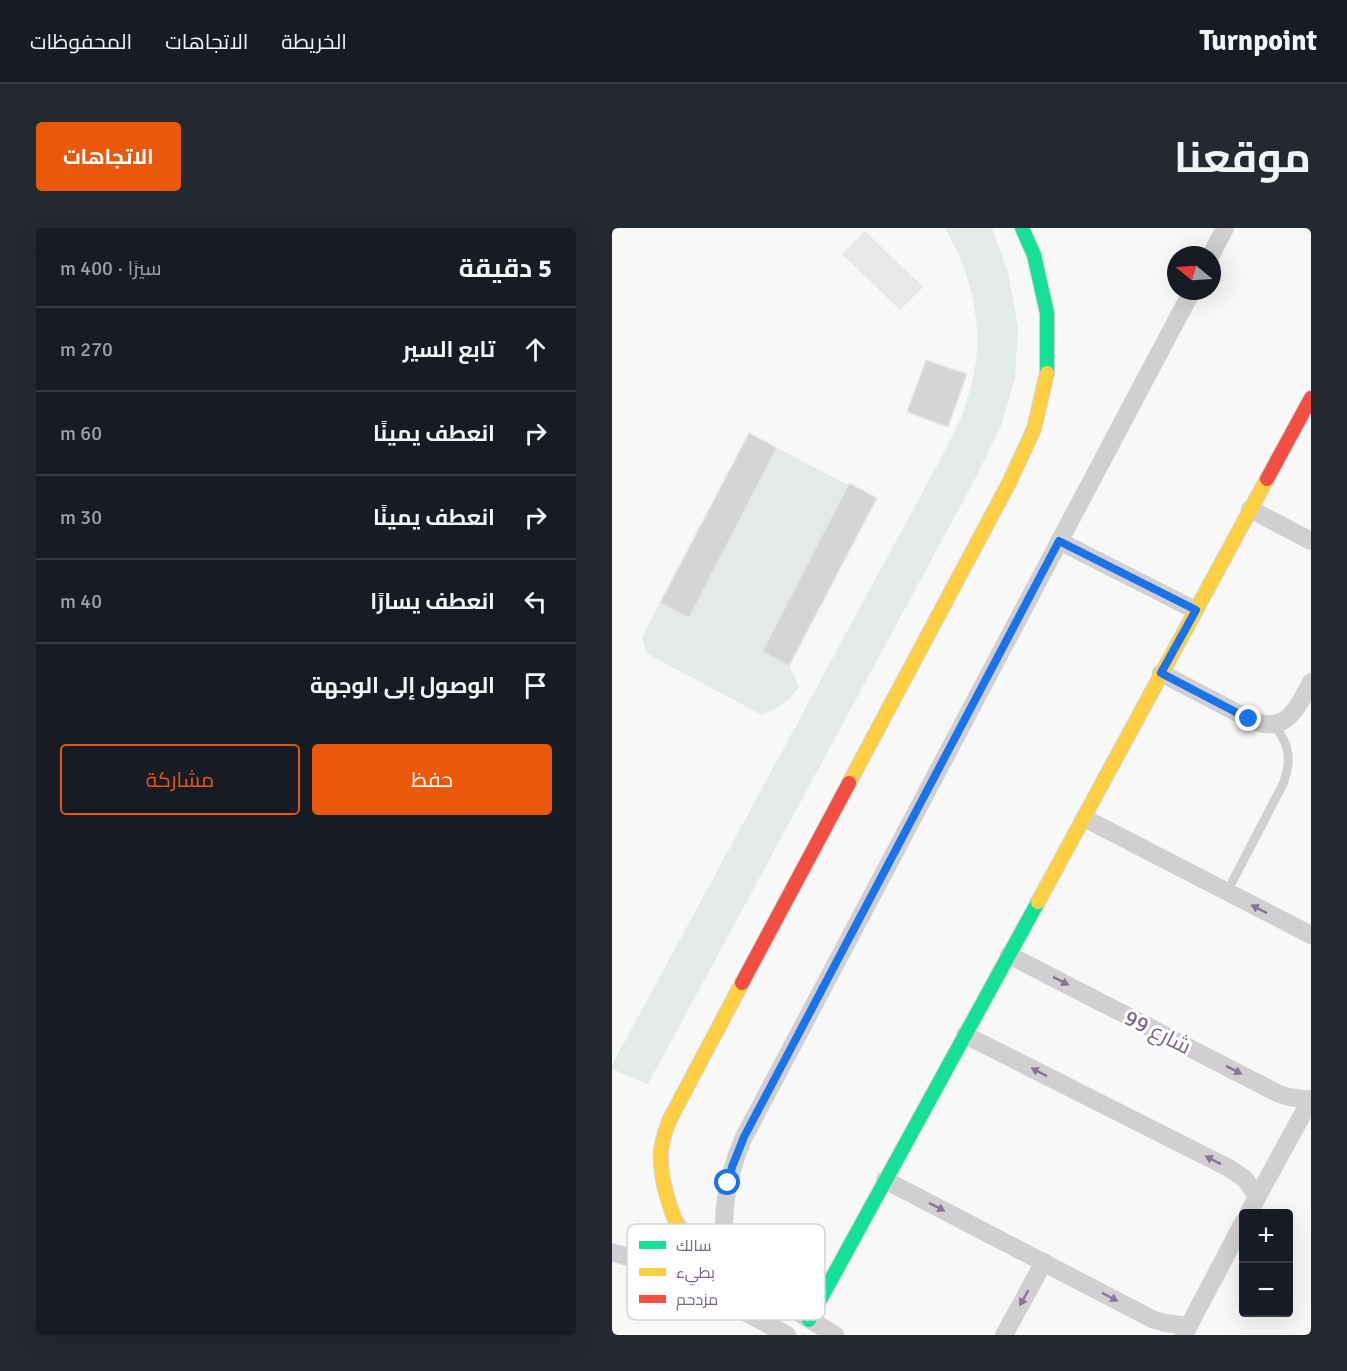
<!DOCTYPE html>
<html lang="ar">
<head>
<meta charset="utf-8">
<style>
	body { margin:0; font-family:Signika,Cairo,sans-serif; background:#242831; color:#f1f3f6; direction:rtl }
	.controls { position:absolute; right:18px; bottom:18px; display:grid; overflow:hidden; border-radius:6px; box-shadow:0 6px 24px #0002 }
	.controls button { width:54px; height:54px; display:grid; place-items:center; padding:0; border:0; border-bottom:2px solid #363941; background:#171b24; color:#f1f3f6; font:30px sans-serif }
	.compass { position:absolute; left:555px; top:18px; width:54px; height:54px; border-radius:50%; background:#171b24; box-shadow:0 6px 24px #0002; rotate:288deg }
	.stop { position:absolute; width:18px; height:18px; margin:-14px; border:4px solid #1a73e8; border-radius:50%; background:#fff }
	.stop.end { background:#1a73e8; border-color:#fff; box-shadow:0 2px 6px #0008 }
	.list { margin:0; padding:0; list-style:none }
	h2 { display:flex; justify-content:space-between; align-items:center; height:78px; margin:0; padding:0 24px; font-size:26px }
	h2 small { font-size:20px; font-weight:400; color:#9ea1a6 }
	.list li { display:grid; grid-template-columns:39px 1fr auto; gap:18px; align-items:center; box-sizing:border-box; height:84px; padding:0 24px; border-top:2px solid #363941 }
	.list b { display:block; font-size:22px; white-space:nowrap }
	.list em { font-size:20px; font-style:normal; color:#9ea1a6 }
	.actions { display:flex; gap:12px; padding:18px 24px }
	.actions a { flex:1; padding:14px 0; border:2px solid #ea580c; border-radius:6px; text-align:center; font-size:21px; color:#ea580c }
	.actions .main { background:#ea580c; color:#fff }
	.icon { flex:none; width:33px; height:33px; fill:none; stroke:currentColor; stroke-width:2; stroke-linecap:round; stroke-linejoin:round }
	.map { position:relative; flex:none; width:699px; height:1107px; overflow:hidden; direction:ltr; border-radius:6px }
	header { display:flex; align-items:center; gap:36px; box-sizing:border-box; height:84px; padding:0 30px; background:#171b24; border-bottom:2px solid #363941 }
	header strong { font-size:28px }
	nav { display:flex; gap:33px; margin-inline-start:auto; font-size:21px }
	.intro { display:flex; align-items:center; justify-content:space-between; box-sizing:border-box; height:144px; padding:0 36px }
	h1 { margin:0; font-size:42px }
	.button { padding:15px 27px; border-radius:6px; background:#ea580c; color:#fff; font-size:21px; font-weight:700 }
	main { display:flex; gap:36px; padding:0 36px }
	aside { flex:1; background:#171b24; border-radius:6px; box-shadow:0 6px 24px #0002 }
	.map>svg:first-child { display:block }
	.built { fill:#e8e8e9 }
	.green { fill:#e4eae8 }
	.building { fill:#d5d4d7; stroke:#e6e7e6; stroke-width:1.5 }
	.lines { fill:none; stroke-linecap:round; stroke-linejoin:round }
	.fast-casing { stroke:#d4d3d6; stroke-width:16 }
	.slow-casing { stroke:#d4d3d6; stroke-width:16 }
	.jam-casing { stroke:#d4d3d6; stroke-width:16 }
	.lane { stroke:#d1cfd2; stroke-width:9 }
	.street { stroke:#d1cfd2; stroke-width:18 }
	.fast { stroke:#16e098; stroke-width:14 }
	.slow { stroke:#ffcf43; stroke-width:14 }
	.jam { stroke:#f24e42; stroke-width:14 }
	.oneway { fill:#887693 }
	.route { stroke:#1a73e8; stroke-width:8 }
	.labels { text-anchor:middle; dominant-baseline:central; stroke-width:6; stroke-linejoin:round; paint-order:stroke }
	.street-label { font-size:22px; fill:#7b6688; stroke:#fff }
	.key { fill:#fff; stroke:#d7d1db; stroke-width:1.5 }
	.key-label { font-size:16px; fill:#7b6688 }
</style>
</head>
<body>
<header>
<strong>Turnpoint</strong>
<nav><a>الخريطة</a><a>الاتجاهات</a><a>المحفوظات</a></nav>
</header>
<div class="intro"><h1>موقعنا</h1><a class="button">الاتجاهات</a></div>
<main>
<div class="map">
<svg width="699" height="1107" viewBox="0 0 699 1107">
	<rect width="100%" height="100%" fill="#f7f8f7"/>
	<polygon class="built" points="253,3 311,59 288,82 230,26"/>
	<g class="green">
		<path d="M332 0H380L396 45 406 99 403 150 389 198 363 251 36 856 0 841V837L328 232C336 216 346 199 352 182 360 158 368 125 365 100 362 66 351 28 332 0Z"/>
		<path d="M165 220 236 257 150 424 177 438 187 458C178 473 166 480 150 487L34 425 30 409 48 375 77 389Z"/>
	</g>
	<g class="building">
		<polygon points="314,132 355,146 336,199 295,184"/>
		<polygon points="137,205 165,220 77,390 48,375"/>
		<polygon points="237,255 265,270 177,438 150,424"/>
	</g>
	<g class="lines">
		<g class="fast-casing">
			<g id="fast">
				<polyline points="410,0 422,27 435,85 435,145"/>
				<polyline points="197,1092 426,674"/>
			</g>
		</g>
		<g class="slow-casing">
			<g id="slow">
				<polyline points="237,555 397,255 422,201 435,145"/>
				<polyline points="426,674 655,251"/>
				<path d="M108 1044C96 1034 84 1024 74 1012 59 990 47 949 49 923 50 911 54 901 58 891L130 755"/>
			</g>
		</g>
		<g class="jam-casing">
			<g id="jam">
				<polyline points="655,251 699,170"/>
				<polyline points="130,755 237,555"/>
			</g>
		</g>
		<path class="lane" d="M615 664 671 556C680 532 678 516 661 496"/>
		<g class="street">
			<polyline points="599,27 613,0"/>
			<polyline points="638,281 699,313"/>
			<polyline points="447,313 583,382"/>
			<path d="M549 445 637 491C673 508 685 481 699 454"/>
			<polyline points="472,590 699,707"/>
			<polyline points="397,727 667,866 677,869 699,872"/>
			<polyline points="353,807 617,940 633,951 645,968"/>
			<polyline points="273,952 540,1091 553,1095 577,1098"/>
			<polyline points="636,986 699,871"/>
			<polyline points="0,1024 52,1040 175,1107"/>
			<polyline points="52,1040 59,1027 65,996"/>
			<path d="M59 1040C86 1042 111 1042 136 1054L223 1107"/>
			<path d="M114 1046C110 992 110 959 132 909L580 63"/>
			<polyline points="392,1107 432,1034"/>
			<polyline points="572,1107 632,993"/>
		</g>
		<use href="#fast" class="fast"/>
		<use href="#slow" class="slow"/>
		<use href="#jam" class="jam"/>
	</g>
	<defs><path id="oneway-solid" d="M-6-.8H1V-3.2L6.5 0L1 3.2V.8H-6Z" transform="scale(1.5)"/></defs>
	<g class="oneway">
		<use href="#oneway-solid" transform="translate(647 681) rotate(-153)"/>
		<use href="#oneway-solid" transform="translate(449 753) rotate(27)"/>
		<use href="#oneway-solid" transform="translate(622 842) rotate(27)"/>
		<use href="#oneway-solid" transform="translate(427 844) rotate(-153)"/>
		<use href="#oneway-solid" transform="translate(601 932) rotate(-153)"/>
		<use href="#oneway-solid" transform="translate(325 979) rotate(27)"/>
		<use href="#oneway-solid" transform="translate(498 1069) rotate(28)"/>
		<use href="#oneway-solid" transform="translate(412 1070) rotate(119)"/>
	</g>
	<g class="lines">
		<polyline class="route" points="116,955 120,939 132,909 447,313 584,382 549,445 637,491"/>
	</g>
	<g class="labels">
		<g class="street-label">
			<text transform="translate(546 804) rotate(27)">شارع 99</text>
		</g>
	</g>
	<rect x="15" y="996" width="198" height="96" rx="9" class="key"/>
	<rect x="27" y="1013" width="27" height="8" fill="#16e098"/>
	<rect x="27" y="1040" width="27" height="8" fill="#ffcf43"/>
	<rect x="27" y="1067" width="27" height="8" fill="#f24e42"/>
	<g class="key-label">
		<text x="64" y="1023">سالك</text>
		<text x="64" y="1050">بطيء</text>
		<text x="64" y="1077">مزدحم</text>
	</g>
</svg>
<div class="controls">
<button>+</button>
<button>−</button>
</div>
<svg class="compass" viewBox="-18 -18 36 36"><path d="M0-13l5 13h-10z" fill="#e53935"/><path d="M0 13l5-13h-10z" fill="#9ea1a6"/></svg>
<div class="stop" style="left:116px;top:955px"></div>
<div class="stop end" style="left:637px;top:491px"></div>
</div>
<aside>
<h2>5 دقيقة<small>سيرًا · 400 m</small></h2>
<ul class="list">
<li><svg class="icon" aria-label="ahead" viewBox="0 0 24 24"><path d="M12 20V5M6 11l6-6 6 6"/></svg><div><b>تابع السير</b></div><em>270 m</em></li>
<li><svg class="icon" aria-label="right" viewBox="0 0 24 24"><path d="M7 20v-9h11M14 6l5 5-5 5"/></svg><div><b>انعطف يمينًا</b></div><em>60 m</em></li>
<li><svg class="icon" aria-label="right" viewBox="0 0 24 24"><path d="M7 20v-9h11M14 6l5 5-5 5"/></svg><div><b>انعطف يمينًا</b></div><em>30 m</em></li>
<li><svg class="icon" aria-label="left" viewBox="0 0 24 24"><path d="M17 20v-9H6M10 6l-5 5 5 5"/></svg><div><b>انعطف يسارًا</b></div><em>40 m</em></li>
<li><svg class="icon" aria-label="arrive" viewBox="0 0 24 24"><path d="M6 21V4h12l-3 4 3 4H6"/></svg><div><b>الوصول إلى الوجهة</b></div></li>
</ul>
<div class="actions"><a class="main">حفظ</a><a>مشاركة</a></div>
</aside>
</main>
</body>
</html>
